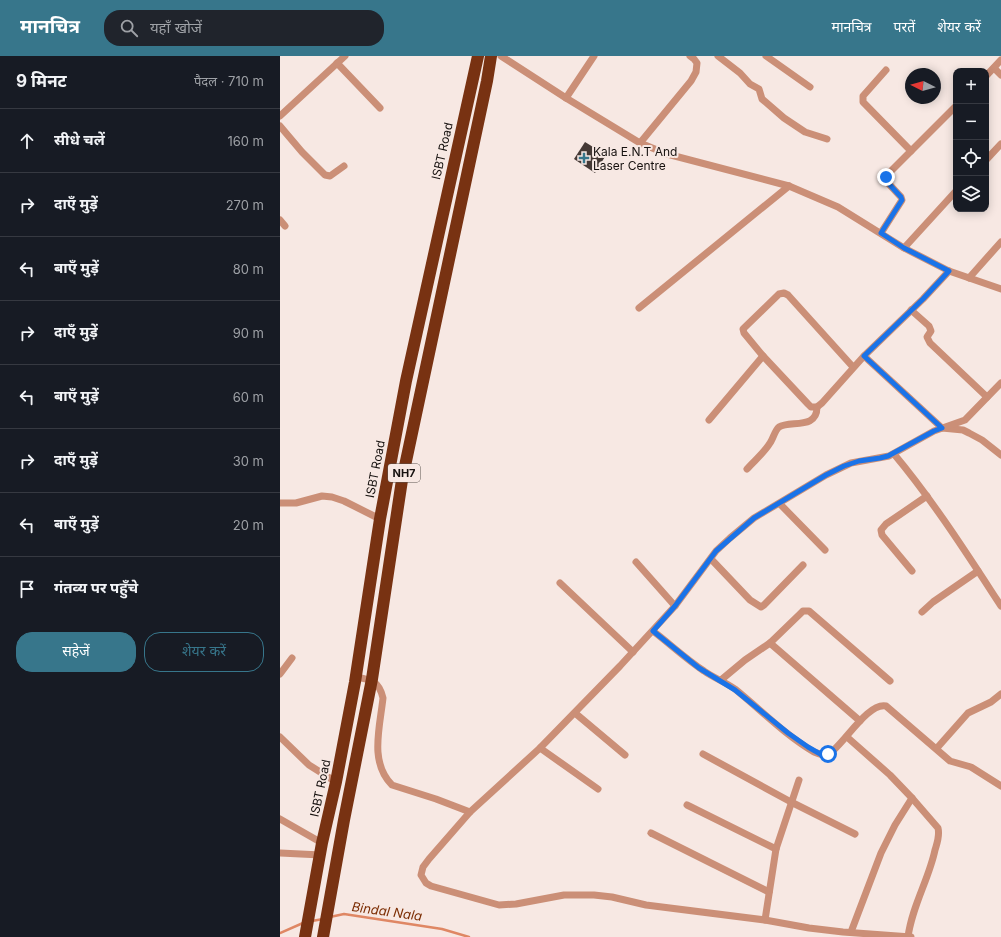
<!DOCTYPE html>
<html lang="hi">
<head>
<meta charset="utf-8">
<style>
	body { margin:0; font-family:Inter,"Noto Sans Devanagari",sans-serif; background:#20242c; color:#f1f3f6 }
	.controls { position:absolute; right:12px; top:12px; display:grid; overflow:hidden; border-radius:8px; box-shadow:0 2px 10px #0003 }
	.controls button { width:36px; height:36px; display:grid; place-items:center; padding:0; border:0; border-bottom:1px solid #363941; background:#171b24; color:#f1f3f6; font:20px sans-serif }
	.compass { position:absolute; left:625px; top:12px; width:36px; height:36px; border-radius:50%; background:#171b24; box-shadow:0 2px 10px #0003; rotate:276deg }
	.stop { position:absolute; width:12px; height:12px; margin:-9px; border:3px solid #1a73e8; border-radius:50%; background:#fff }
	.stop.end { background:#1a73e8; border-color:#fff; box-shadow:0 1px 4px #0008 }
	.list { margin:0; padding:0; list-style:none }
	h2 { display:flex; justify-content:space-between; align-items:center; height:52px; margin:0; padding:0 16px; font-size:17px }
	h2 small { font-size:13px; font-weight:400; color:#9ea1a6 }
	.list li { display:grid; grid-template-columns:26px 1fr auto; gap:12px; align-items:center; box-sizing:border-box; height:64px; padding:0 16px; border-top:1px solid #363941 }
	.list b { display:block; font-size:15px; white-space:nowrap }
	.list em { font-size:13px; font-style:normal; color:#9ea1a6 }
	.actions { display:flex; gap:8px; padding:12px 16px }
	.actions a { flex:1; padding:9px 0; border:1px solid #37768b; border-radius:16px; text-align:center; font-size:14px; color:#37768b }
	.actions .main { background:#37768b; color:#fff }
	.icon { flex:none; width:22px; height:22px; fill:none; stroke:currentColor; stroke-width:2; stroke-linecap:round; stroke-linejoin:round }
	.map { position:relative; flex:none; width:721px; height:881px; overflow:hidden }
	header { display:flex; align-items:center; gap:24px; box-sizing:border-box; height:56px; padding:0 20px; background:#37768b; color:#fff }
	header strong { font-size:19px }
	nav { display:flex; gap:22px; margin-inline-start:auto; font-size:14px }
	.search { width:280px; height:36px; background:#20242c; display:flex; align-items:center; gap:10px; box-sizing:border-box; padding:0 14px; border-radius:16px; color:#9ea1a6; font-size:15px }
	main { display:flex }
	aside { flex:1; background:#171b24 }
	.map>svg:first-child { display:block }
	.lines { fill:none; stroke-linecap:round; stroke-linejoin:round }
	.stream { stroke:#df8764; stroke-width:2.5 }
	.building { fill:#453935 }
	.street { stroke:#cb8f77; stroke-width:7 }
	.highway { stroke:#783212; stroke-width:12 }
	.route { stroke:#1a73e8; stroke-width:5 }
	.poi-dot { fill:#37768b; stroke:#f7e8e3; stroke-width:1.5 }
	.labels { text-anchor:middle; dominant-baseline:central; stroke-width:4; stroke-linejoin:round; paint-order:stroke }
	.shield { fill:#f7e8e3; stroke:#5a524f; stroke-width:1 }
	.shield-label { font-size:11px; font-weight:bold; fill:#16110f }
	.street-label { font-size:12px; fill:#16110f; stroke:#f7e8e3 }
	.poi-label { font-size:12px; fill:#16110f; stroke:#f7e8e3; text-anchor:start }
	.water-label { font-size:13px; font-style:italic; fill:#7c2d03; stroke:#f7e8e3 }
</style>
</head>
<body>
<header>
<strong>मानचित्र</strong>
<div class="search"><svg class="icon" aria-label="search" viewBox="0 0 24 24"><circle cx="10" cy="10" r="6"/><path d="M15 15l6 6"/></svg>यहाँ खोजें</div>
<nav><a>मानचित्र</a><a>परतें</a><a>शेयर करें</a></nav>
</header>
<main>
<aside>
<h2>9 मिनट<small>पैदल · 710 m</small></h2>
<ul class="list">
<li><svg class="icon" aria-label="ahead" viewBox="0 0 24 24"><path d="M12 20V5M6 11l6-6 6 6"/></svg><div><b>सीधे चलें</b></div><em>160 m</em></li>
<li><svg class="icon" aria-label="right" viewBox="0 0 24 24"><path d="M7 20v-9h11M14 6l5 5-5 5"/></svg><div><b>दाएँ मुड़ें</b></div><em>270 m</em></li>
<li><svg class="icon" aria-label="left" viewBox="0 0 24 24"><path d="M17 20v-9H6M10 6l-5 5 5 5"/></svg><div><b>बाएँ मुड़ें</b></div><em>80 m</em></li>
<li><svg class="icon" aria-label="right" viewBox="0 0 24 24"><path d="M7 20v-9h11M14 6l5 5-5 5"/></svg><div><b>दाएँ मुड़ें</b></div><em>90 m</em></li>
<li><svg class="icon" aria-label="left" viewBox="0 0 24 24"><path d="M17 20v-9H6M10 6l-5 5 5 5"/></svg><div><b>बाएँ मुड़ें</b></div><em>60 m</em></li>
<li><svg class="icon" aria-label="right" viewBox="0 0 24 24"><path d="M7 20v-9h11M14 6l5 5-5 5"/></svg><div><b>दाएँ मुड़ें</b></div><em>30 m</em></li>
<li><svg class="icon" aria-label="left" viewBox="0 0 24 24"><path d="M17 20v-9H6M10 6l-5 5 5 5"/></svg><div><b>बाएँ मुड़ें</b></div><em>20 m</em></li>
<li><svg class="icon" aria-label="arrive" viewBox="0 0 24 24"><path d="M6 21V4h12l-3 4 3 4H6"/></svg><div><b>गंतव्य पर पहुँचे</b></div></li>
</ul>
<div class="actions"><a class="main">सहेजें</a><a>शेयर करें</a></div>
</aside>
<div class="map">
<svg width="721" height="881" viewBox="0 0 721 881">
	<rect width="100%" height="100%" fill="#f7e8e3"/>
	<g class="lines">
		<g class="stream">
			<polyline points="50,861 64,858 162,873 189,881"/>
			<polyline points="32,865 43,863"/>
			<polyline points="0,877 23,867"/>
		</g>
	</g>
	<polygon class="building" points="305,86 326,99 315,117 294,103"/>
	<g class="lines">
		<g class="street">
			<polyline points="221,0 286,42 360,87 387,98 509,130 558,151 624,192 669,215 721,233"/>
			<polyline points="438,0 460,17 470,28 479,33 482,43 504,62 525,76 547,83"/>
			<polyline points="486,0 530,31"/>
			<polyline points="57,7 100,52"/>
			<polyline points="714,12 721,19"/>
			<polyline points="606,14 583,40 583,46 631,95"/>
			<polyline points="706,20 721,4"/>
			<polyline points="286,42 314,0"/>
			<polyline points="0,60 65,0"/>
			<polyline points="0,70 22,96 45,119 50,120 64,110"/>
			<polyline points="360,87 411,25 416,16 417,7 414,3 410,0"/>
			<polyline points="706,104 721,88"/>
			<polyline points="0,164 5,170"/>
			<polyline points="601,177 622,144 621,141 608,127 607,119 676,50"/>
			<polyline points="624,192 676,135"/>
			<polyline points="689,222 721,186"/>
			<polyline points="359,252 509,130"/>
			<polyline points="631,254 649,270 651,275 647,281 650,287 707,341"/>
			<polyline points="584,300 662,372 683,374 689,377 702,384 721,399"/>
			<polyline points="573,311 508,239 504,237 499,238 463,273 464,277 483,300 528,348 531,351 537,351 542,347 584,300 643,243 669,215"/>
			<polyline points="429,364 483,300"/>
			<path d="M614 398C654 446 687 498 721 550"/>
			<path d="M467 413C474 405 484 397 490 387 493 383 495 374 499 371 510 364 537 374 537 351"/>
			<polyline points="0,447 16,447 42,440 52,441 64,445 100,463"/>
			<polyline points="500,448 545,494"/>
			<polyline points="431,503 470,544 481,551 484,549 523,509"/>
			<polyline points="356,506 395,550"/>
			<polyline points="632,515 602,479 601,474 606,468 647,440"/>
			<polyline points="280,527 353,596"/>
			<polyline points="642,556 653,546 698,515"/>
			<path d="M373 575C390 588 406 603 424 615 434 622 445 626 455 633 481 654 505 679 534 696 539 698 544 700 549 698 564 688 588 646 606 650L670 705 691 711 721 730"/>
			<polyline points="490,587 580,665"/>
			<polyline points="0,618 12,602"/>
			<path d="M76 621C92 624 99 625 103 642 100 671 89 706 112 729L156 743 190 756"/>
			<polyline points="441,624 465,604 490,587 520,558 523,555 529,555 610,625"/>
			<polyline points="295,657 345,699"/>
			<polyline points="0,681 29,709 56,726"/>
			<path d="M567 681 610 719 632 742 658 772C660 780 657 787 655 794 649 823 632 850 628 881"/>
			<polyline points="260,692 318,733"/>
			<polyline points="657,692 688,657 711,646 721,638"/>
			<polyline points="423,698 511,746 575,778"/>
			<polyline points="407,749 496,793"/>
			<polyline points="0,763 42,787"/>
			<polyline points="371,777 489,836"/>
			<polyline points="0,797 41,799"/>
			<polyline points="485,864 496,793 519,724"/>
			<polyline points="571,876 601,797 615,769 632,742"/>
			<polyline points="631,881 563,876 529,872 485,864 366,849 332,841 314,839 284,839 236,848 219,849 151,830 146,827 141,819 143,811 149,803 190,756 260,692 340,610 395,550 436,495 450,482 474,462 546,419 571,407 609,400 654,375 685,364 721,327"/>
		</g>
		<g class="highway">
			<polyline points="25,881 42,787 56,726 75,626 100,463 126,325 198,0"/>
			<polyline points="43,881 64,764 92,623 122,424 207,25 211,0"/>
		</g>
	</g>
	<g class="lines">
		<polyline class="route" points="548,698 542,699 528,691 508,677 455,634 419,612 373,575 395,550 436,495 474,462 546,419 564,410 579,405 600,402 608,400 654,375 662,372 584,300 643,243 669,215 624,192 601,177 622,144 621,141 608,127 606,121"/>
	</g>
	<path class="poi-dot" d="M302 96h4v4h4v4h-4v4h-4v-4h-4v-4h4z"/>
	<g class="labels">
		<rect class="shield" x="108" y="408" width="32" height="18" rx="3"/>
		<g class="shield-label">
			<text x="124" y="417">NH7</text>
		</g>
		<g class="street-label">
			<text transform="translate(162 95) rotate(-77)">ISBT Road</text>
			<text transform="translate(95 413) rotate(-79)">ISBT Road</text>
			<text transform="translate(40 732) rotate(-78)">ISBT Road</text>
		</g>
		<g class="poi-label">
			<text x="313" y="95">Kala E.N.T And<tspan x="313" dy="14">Laser Centre</tspan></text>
		</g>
		<g class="water-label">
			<text transform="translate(107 855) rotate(8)">Bindal Nala</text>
		</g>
	</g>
</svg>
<div class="controls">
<button>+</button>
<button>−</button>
<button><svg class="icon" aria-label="locate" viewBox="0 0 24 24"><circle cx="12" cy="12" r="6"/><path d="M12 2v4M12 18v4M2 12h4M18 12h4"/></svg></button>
<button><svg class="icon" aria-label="layers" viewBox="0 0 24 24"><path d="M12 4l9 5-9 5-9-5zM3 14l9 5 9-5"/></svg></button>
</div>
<svg class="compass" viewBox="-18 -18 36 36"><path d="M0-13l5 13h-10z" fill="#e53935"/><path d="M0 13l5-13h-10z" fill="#9ea1a6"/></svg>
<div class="stop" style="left:548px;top:698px"></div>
<div class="stop end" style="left:606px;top:121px"></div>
</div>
</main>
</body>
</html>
